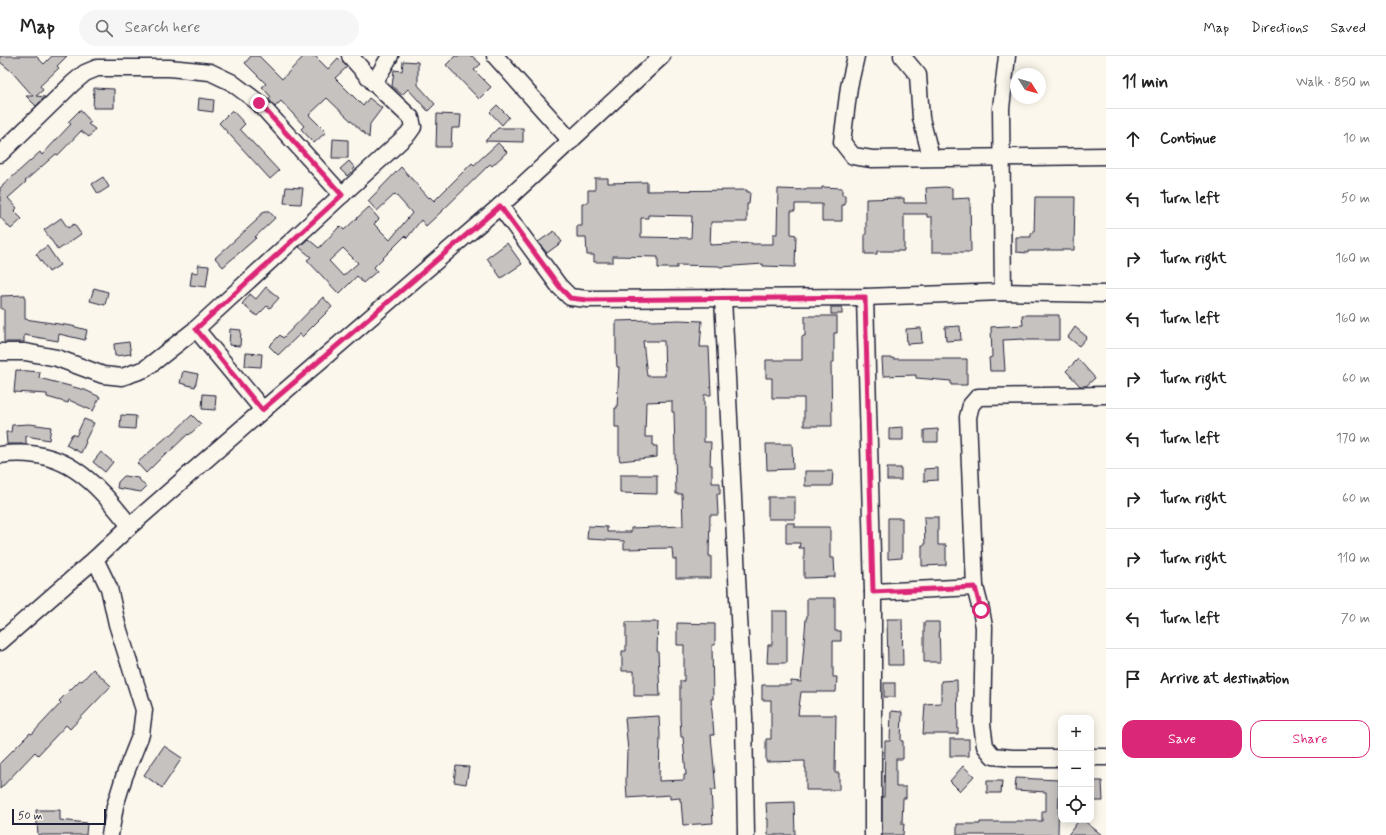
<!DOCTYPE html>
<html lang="en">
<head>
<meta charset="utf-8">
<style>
	body { margin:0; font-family:Mynerve,sans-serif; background:#f6f6f6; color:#222 }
	.controls { position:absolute; right:12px; bottom:12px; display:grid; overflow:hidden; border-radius:8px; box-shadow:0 2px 10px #0003 }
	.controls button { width:36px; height:36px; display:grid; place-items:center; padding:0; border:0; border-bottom:1px solid #e0e0e0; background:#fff; color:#222; font:20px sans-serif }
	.compass { position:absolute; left:1010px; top:12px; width:36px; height:36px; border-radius:50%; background:#fff; box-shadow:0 2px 10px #0003; rotate:127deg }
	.scale { position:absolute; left:12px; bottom:10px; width:94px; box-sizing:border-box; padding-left:4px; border:2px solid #22223b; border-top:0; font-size:11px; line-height:14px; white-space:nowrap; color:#22223b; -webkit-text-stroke:3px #fbf7ec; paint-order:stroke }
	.stop { position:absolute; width:12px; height:12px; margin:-9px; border:3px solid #db2777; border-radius:50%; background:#fff }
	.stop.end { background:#db2777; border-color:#fff; box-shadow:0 1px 4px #0008 }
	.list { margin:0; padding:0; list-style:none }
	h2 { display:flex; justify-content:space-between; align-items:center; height:52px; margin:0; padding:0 16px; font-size:17px }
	h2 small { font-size:13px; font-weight:400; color:#767676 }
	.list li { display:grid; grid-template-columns:26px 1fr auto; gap:12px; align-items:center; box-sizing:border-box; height:60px; padding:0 16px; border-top:1px solid #e0e0e0 }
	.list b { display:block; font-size:15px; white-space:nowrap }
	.list em { font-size:13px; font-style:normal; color:#767676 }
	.actions { display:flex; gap:8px; padding:12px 16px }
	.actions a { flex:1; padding:9px 0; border:1px solid #db2777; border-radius:12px; text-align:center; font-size:14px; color:#db2777 }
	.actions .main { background:#db2777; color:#fff }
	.icon { flex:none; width:22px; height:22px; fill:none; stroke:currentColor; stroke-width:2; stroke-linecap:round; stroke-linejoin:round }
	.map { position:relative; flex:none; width:1106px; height:779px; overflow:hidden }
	header { display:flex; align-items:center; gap:24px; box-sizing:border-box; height:56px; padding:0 20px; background:#fff; border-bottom:1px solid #e0e0e0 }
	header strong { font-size:19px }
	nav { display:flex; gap:22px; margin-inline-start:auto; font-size:14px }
	.search { width:280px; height:36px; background:#f6f6f6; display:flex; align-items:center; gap:10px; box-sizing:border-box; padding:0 14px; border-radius:22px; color:#767676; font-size:15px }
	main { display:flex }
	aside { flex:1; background:#fff }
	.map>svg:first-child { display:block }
	.building { fill:#c6c2c0; stroke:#22223b; fill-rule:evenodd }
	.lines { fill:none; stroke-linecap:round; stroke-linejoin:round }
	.minor-casing { stroke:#22223b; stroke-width:19 }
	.minor { stroke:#fbf7ec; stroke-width:16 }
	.route { stroke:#db2777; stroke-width:5 }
</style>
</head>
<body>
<header>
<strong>Map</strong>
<div class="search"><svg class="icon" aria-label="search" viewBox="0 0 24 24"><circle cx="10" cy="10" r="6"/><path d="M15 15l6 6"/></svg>Search here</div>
<nav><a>Map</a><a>Directions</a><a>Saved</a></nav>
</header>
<main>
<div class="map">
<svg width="1106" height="779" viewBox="0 0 1106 779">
	<rect width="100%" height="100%" fill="#fbf7ec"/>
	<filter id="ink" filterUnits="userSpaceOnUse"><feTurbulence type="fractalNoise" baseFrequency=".025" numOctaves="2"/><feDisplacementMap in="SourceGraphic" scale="8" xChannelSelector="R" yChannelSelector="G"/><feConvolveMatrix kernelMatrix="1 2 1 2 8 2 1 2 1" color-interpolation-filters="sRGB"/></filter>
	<g filter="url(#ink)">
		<g class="building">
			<polygon points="0,0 36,0 44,8 52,0 67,0 57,10 59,12 40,30 43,34 36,40 45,41 36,50 26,40 33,40 11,15 0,6"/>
			<polygon points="251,0 259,0 282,23 304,0 315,0 328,13 338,2 347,11 335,22 363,50 369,42 382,52 370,68 369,82 327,42 309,59 326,76 314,87 301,73 304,70 281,45 275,51 269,43 271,41 262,31 266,28 245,7"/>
			<polygon points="455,0 472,0 481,8 474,14 491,31 479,43 446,9"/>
			<polygon points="403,5 418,6 418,29 435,48 428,55 408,33 402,39 392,30 394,14 402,15"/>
			<polygon points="94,32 114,33 114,52 93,52"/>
			<polygon points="199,42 214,44 213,56 198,54"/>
			<polygon points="497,49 509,61 502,69 490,56"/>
			<polygon points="80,54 91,66 88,68 95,73 89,81 81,75 58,99 56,98 25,125 26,126 8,142 17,152 14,155 22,163 11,173 0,161 0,132 40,96 42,99 71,68 68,66"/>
			<polygon points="232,54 245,68 240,73 279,115 270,123 219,67"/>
			<polygon points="437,58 461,59 460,72 452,72 451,91 436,91"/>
			<polygon points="498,72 523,72 523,86 485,85"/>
			<polygon points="333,83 348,84 348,102 332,102"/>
			<path d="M498 87 507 96 492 110 490 108 442 155 426 170 421 164 407 182 405 180 374 211 377 215 363 227 357 220 339 238 307 204 311 201 299 191 308 183 319 192 340 170 344 174 369 151 379 163 374 168 390 184 412 157 395 138 377 155 368 145 401 111 429 142 430 141 434 145 472 107 474 109ZM343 192 358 207 343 220 329 205Z"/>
			<polygon points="349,105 355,112 347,120 340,113"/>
			<polygon points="103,121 109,131 98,138 92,128"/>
			<path d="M595 122H608V127L647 126V135L747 134V136H750L749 148H747V166H711L710 189 752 187V188H773V178H777L778 133 806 134V133H822V131L842 132V139H845V149H842V165H822V148H795V155H791V178L796 179 795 211 763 210V208L720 211 719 210 677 209V212H658V201L613 200V206H594V199H587L586 181H577V170H582V147H588V134H595ZM648 159 692 160 691 182 641 181V162H648Z"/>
			<polygon points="286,131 303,132 301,148 284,147"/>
			<polygon points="945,131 952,132 952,143 970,142 971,196 932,196 932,161 927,161 927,158 904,158 904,195 877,195 877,198 865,198 865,179 866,179 866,143 904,142 904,147 927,147 926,132"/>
			<polygon points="1035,141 1075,141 1074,194 1044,194 1044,195 1028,195 1028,197 1016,196 1016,181 1031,181 1031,177 1034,177"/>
			<polygon points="265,155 269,155 275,162 255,181 256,182 223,211 215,202 257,164 256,163"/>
			<polygon points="61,162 68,172 74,168 81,178 58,194 44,174"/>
			<polygon points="554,175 562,186 547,197 538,186"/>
			<polygon points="507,187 522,208 501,222 487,202"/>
			<polygon points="47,190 60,209 49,216 36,198"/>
			<polygon points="198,209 209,210 206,231 190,229 192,216 198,217"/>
			<polygon points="266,231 279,242 270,252 267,250 257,260 242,248 250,238 256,243"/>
			<polygon points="94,232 108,236 105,249 90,245"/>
			<polygon points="25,239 25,263 72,270 87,274 85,284 59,278 58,285 24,279 24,286 4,286 4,253 1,253 1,240"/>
			<polygon points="323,241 332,251 302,281 300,278 278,299 269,290 280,279 283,282"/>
			<rect x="831" y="251" width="11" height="7"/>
			<polygon points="1022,259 1059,259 1059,284 1023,284 1023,283 1003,284 1005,315 990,315 989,302 992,301 991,271 1023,269"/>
			<polygon points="805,260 837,260 837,277 834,277 834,306 831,306 832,370 804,370 804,342 772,342 772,322 766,322 766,304 802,304 802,280 805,280"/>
			<path d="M651 264V265L679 264 702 265 700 291H709L711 339H704V386H711L710 409H712V427H720V438H717L718 459H710L709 500H711V522H676V503H673L672 492 624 493V485L587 483 588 470 607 471V476H631V472L683 470 682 438H676L674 356H672V345L646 346 645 381H653V390H657V401L620 405 619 401V371H615V352H617L619 311H617L616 295V265ZM643 285H664L665 320H647Z"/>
			<polygon points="960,270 961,284 946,285 945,271"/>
			<polygon points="1075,271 1087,281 1079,290 1068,281"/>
			<polygon points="921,272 922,287 907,288 906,273"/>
			<polygon points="230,273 241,274 240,290 229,289"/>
			<polygon points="129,286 131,298 115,300 114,288"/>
			<polygon points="246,297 262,298 261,311 245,310"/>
			<polygon points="882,302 893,302 893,303 967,303 967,329 951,329 951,325 916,322 916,319 883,320"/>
			<polygon points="1078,303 1095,322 1086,330 1080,330 1066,315"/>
			<polygon points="16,314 40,316 39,322 85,334 100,341 93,355 69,344 68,347 47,341 47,338 14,336"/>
			<polygon points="183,315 198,318 195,331 180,327"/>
			<polygon points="203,338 216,339 215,354 202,353"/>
			<polygon points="121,359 136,360 135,373 120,372"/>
			<polygon points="192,359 201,368 189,379 188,378 167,398 166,397 146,417 137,407 170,378 171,379"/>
			<polygon points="84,363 94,367 85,385 86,386 81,397 66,389 72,378 76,380"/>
			<polygon points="30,368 51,371 49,384 26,380 26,388 7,388 6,376 11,376 12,369"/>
			<polygon points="903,371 903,384 889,384 889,372"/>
			<polygon points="938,373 938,386 924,386 924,374"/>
			<polygon points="766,388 792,388 793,413 767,414"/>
			<polygon points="101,396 113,406 105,416 93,406"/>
			<rect x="887" y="412" width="14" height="12"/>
			<polygon points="938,412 938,424 924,425 924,413"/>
			<polygon points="805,415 833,415 832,430 805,430"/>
			<polygon points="620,419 657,419 657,438 620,437"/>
			<polygon points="124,420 138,422 146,431 141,436 117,432 118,426"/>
			<rect x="768" y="441" width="27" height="22"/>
			<polygon points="924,461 938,461 938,489 946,489 946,509 922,510 922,489 925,489"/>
			<polygon points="888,462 902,462 902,502 888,503"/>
			<polygon points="786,467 795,467 795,471 830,471 830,502 834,502 835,521 804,522 804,492 799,492 800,487 786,487"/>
			<polygon points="807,542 835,542 835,575 841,575 841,585 833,585 833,621 837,621 836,636 801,636 798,659 836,659 835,717 839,717 839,734 806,734 806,712 805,712 805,705 766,706 766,683 771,683 771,644 762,644 762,629 791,629 791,625 801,626 806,562 807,562"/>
			<polygon points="772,555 787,555 787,607 767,607 768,589 772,589"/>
			<polygon points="887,563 902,563 903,609 888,609"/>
			<polygon points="626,566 658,566 657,595 658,595 660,640 634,640 634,615 622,615 622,595 626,595"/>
			<polygon points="924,566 939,566 940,606 924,606"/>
			<polygon points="677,567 715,568 715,589 712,589 713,643 711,643 714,679 711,679 716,734 711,734 713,767 683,769 681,745 680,745 680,742 670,743 670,739 627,742 626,725 627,695 628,695 625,662 659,660 660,679 659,725 684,724 684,719 686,719 683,681 681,681 680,661 680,625 684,625 684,589 677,589"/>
			<polygon points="93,613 111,630 70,673 66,669 38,699 35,696 0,733 0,707 30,677 32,678 61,647 59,645 80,624 82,625"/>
			<polygon points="957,624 958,678 923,678 925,648 941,647 941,625"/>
			<rect x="884" y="627" width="11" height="14"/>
			<polygon points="891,655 902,656 901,685 903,685 903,703 896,703 896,731 906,731 906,742 903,742 902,768 904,768 903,779 882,779 882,741 884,741 885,685 890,685"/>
			<rect x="950" y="683" width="19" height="17"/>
			<polygon points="164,690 182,702 162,732 144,719"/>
			<polygon points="456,710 469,711 466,728 454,726"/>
			<polygon points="963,710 974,720 960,735 950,725"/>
			<polygon points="1016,722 1059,724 1058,779 957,779 957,768 980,768 980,766 1016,766 1016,765 1042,765 1042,755 1046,755 1046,736 1015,734"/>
			<polygon points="987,725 1002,725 1001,737 987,737"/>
			<polygon points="1092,725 1102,725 1103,745 1093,745"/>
			<polygon points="794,746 795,779 768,779 768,763 767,763 766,747"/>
			<polygon points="36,754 60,754 60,764 87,767 86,779 38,779"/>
			<polygon points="1079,764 1083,764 1102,779 1068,779"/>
		</g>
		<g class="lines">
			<g class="minor-casing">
				<g id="minor">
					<polyline points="495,0 571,85"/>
					<polyline points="856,0 849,31 842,86 853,100 872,103 1106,100"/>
					<polyline points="902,0 918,19 921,62 931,101"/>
					<polyline points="374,27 390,0"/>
					<polyline points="0,98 73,27 85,17 97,12 169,12 210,16 231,26 259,47 342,139"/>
					<polyline points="500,150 559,230 570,241 587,243 865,241 1003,236 1106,238"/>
					<polyline points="1003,236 1001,52 1007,0"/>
					<polyline points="865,241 873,536 873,779"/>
					<polyline points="723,242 744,661 746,779"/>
					<polyline points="196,273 263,354"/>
					<polyline points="0,296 25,296 57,302 103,319 122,321 145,313 196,273 408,78 413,71 411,62 374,27 350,0"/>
					<path d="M0 399C63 390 94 424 130 470"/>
					<polyline points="95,503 109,532 117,568 144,654 141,678 124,721 115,750 110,779"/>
					<polyline points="975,531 968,361 971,349 978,341 1106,339"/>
					<polyline points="873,536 975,531 981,554 984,571 982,668 985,690 993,700 1012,702 1061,702"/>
					<polyline points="0,586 95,503 130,470 263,354 500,150 662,0"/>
					<polyline points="1091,701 1106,701"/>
				</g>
			</g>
			<use href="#minor" class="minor"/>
		</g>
	</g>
	<g class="lines" filter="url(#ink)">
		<polyline class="route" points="259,47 342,139 196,273 262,354 500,150 559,230 570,242 587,244 865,241 873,536 975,531 981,554"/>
	</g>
</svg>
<div class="controls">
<button>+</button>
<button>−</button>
<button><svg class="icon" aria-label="locate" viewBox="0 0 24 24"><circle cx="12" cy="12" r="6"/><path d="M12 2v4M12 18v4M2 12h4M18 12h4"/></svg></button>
</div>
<svg class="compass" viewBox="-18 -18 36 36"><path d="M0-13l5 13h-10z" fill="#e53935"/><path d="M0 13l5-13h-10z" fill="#767676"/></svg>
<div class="scale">50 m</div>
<div class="stop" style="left:981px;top:554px"></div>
<div class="stop end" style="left:259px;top:47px"></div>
</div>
<aside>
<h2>11 min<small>Walk · 850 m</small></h2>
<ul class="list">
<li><svg class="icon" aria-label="ahead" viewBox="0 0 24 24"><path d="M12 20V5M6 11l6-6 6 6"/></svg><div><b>Continue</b></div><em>10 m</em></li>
<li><svg class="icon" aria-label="left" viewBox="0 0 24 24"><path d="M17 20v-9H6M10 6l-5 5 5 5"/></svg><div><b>Turn left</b></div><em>50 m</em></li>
<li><svg class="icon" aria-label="right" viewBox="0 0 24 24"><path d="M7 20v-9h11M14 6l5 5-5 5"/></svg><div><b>Turn right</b></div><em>160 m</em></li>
<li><svg class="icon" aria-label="left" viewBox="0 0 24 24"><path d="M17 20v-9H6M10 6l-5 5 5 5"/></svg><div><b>Turn left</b></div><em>160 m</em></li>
<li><svg class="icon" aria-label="right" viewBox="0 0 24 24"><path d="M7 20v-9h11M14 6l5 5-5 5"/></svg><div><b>Turn right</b></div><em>60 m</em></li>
<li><svg class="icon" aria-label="left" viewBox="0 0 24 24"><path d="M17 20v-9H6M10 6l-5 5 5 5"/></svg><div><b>Turn left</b></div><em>170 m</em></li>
<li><svg class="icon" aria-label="right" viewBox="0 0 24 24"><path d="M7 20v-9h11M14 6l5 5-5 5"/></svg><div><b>Turn right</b></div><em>60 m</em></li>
<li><svg class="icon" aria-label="right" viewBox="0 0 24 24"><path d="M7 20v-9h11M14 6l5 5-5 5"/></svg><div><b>Turn right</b></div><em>110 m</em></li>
<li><svg class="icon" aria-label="left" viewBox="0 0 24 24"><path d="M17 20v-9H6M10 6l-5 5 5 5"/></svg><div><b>Turn left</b></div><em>70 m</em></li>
<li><svg class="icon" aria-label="arrive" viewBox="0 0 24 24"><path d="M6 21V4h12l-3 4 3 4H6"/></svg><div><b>Arrive at destination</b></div></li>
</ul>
<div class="actions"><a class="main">Save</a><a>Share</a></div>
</aside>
</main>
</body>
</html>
